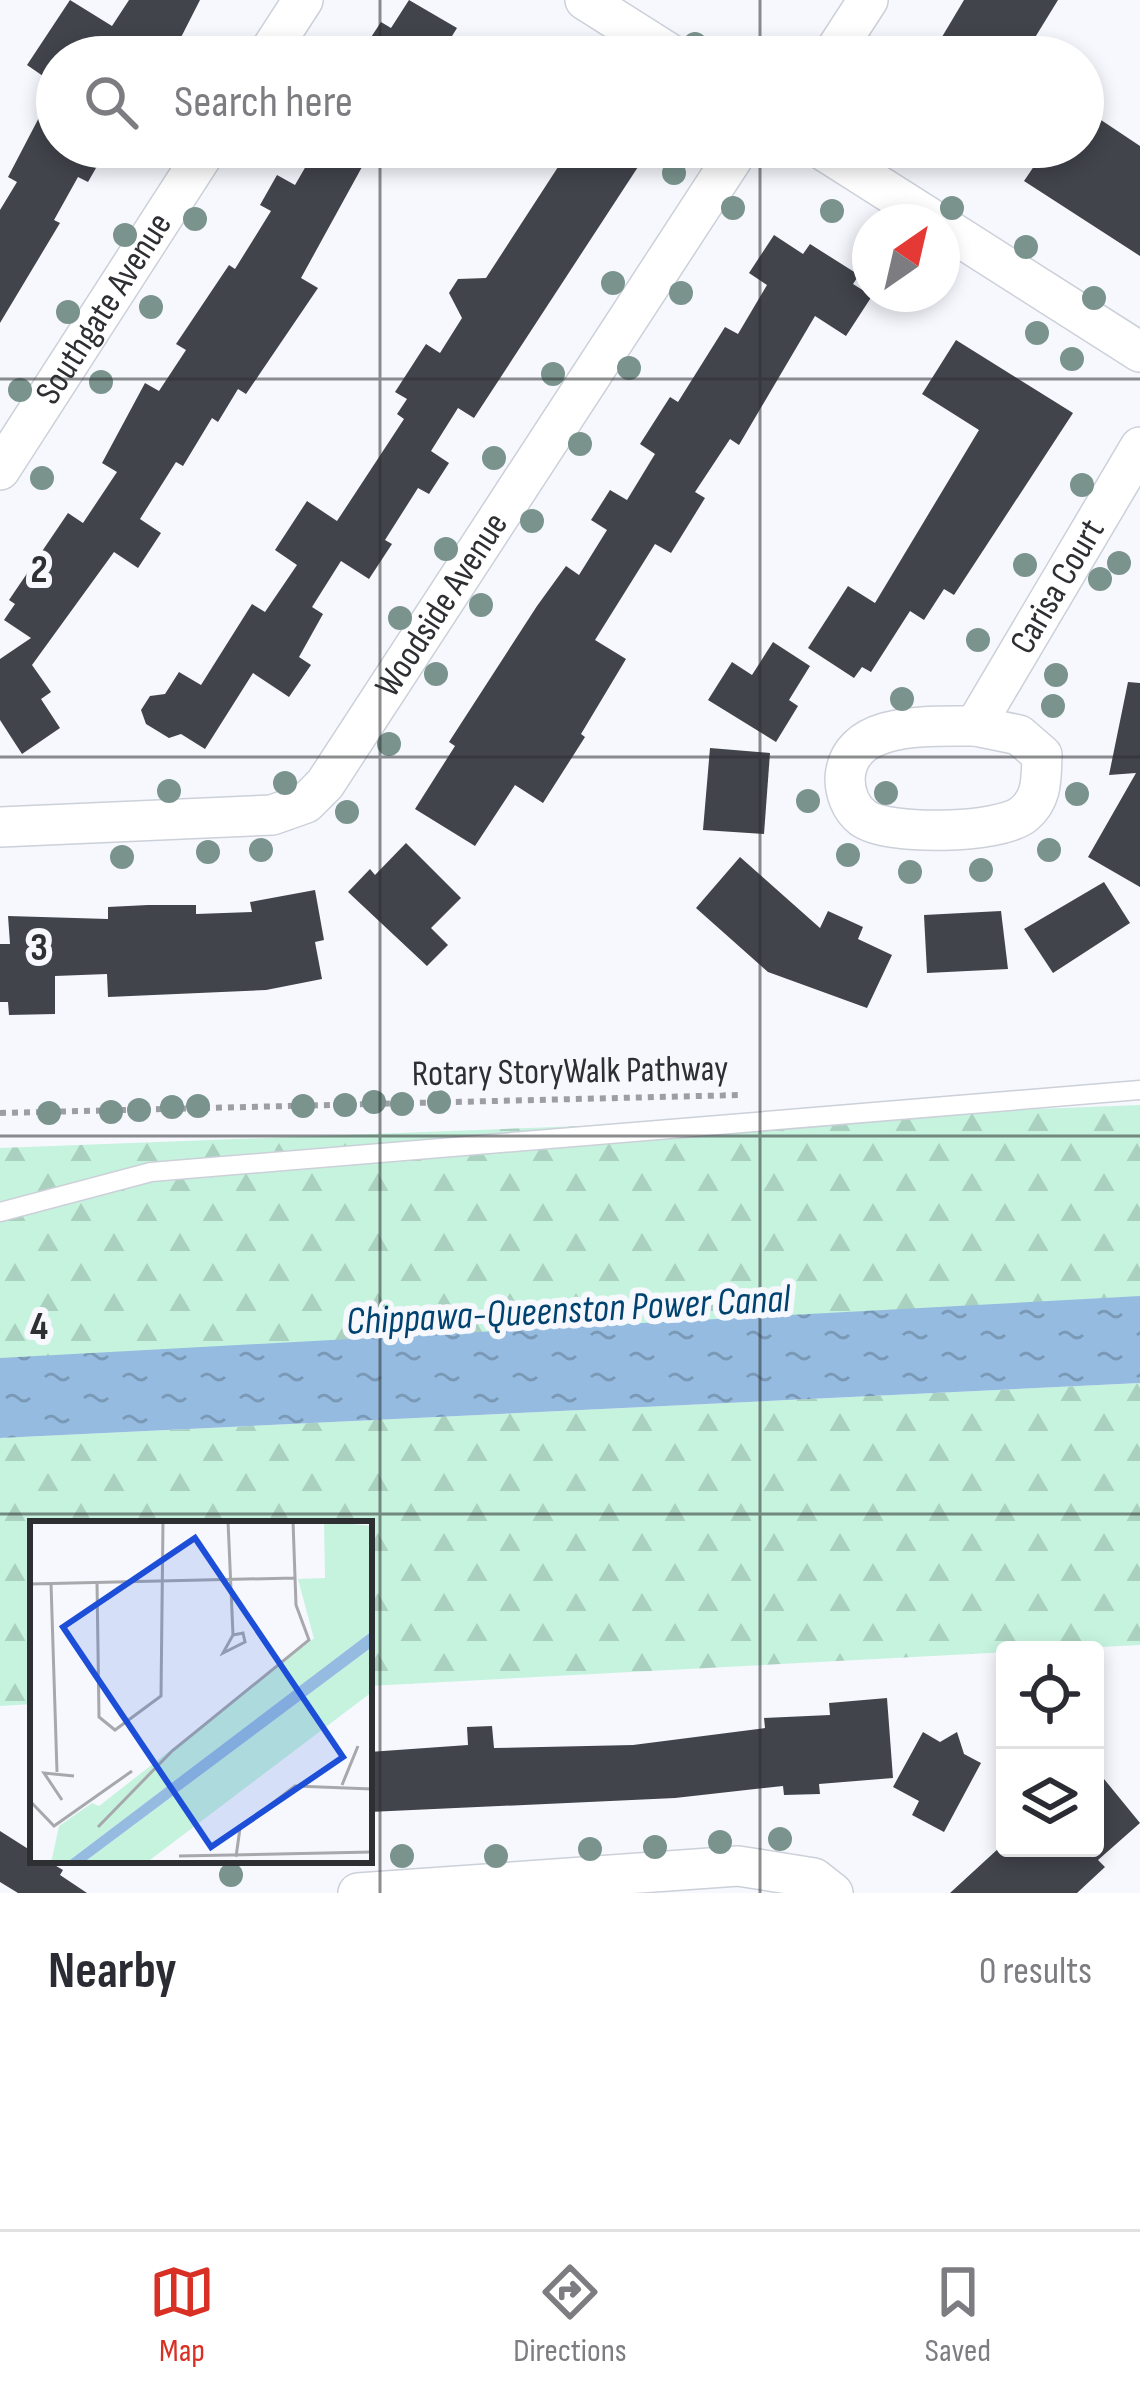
<!DOCTYPE html>
<html lang="en">
<head>
<meta charset="utf-8">
<style>
	body { margin:0; font-family:"Sofia Sans Condensed",sans-serif; background:#f7f7f7; color:#2b2b33 }
	.controls { position:absolute; right:36px; bottom:36px; display:grid; overflow:hidden; border-radius:12px; box-shadow:0 6px 18px #0003 }
	.controls button { width:108px; height:108px; display:grid; place-items:center; padding:0; border:0; border-bottom:3px solid #e1e1e2; background:#fff; color:#2b2b33; font:60px sans-serif }
	.compass { position:absolute; left:852px; top:204px; width:108px; height:108px; border-radius:50%; background:#fff; box-shadow:0 6px 18px #0003; rotate:34deg }
	.list { margin:0; padding:0; list-style:none }
	h2 { display:flex; justify-content:space-between; align-items:center; height:156px; margin:0; padding:0 48px; font-size:51px }
	h2 small { font-size:39px; font-weight:400; color:#7c7c81 }
	.icon { flex:none; width:66px; height:66px; fill:none; stroke:currentColor; stroke-width:2; stroke-linecap:round; stroke-linejoin:round }
	.map { position:relative; flex:none; width:1140px; height:1893px; overflow:hidden }
	.search { position:absolute; background:#fff; box-shadow:0 6px 18px #0003; left:36px; right:36px; top:36px; height:132px; display:flex; align-items:center; gap:30px; box-sizing:border-box; padding:0 42px; border-radius:66px; color:#7c7c81; font-size:45px }
	.sheet { height:336px; background:#fff }
	nav { display:flex; justify-content:space-around; align-items:center; box-sizing:border-box; height:168px; border-top:3px solid #e1e1e2; background:#fff; font-size:33px; color:#7c7c81 }
	nav a { display:grid; justify-items:center; gap:6px }
	nav .on { color:#d93025 }
	.map>svg:first-child { display:block }
	.forest { fill:url(#forest-firs) }
	.water { fill:url(#water-ripples) }
	.building { fill:#42444c }
	.lines { fill:none; stroke-linecap:round; stroke-linejoin:round }
	.lane-casing { stroke:#ccd0d9; stroke-width:21 }
	.street-casing { stroke:#ccd0d9; stroke-width:42 }
	.path { stroke:#9d9ea3; stroke-width:6; stroke-dasharray:6 6; stroke-linecap:butt }
	.lane { stroke:#fff; stroke-width:18 }
	.street { stroke:#fff; stroke-width:39 }
	.tree { fill:#7a948d }
	.grid { fill:none; stroke:#2e2f32; stroke-width:3; stroke-opacity:0.55 }
	.labels { text-anchor:middle; dominant-baseline:central; stroke-width:12; stroke-linejoin:round; paint-order:stroke }
	.street-label { font-size:36px; fill:#2e2f32; stroke:#f6f8fe }
	.water-label { font-size:39px; font-style:italic; fill:#004370; stroke:#f6f8fe }
	.inset-road { fill:none; stroke:#a6a8ac; stroke-width:3 }
	.view { fill:#1d4ed8; fill-opacity:0.15; stroke:#1d4ed8; stroke-width:6 }
	.inset-edge { fill:none; stroke:#2e2f32; stroke-width:6 }
	.grid-label { font-size:39px; text-anchor:middle; font-weight:bold; fill:#2e2f32; stroke:#f6f8fe; stroke-width:12; stroke-linejoin:round; paint-order:stroke }
</style>
</head>
<body>
<div class="map">
<svg width="1140" height="1893" viewBox="0 0 1140 1893">
	<defs>
		<pattern id="forest-firs" width="22" height="20" patternUnits="userSpaceOnUse" patternTransform="scale(3)"><rect width="22" height="20" fill="#c6f3de"/><path d="M5 1l3.5 6h-7zM16 11l3.5 6h-7z" fill="#aad1bf"/></pattern>
		<pattern id="water-ripples" width="26" height="14" patternUnits="userSpaceOnUse" patternTransform="scale(3)"><rect width="26" height="14" fill="#95bce0"/><path d="M2 4q2-2 4 0t4 0M15 11q2-2 4 0t4 0" fill="none" stroke="#7a99b6"/></pattern>
	</defs>
	<rect width="100%" height="100%" fill="#f6f8fe"/>
	<g class="forest">
		<polygon points="1140,1105 1140,1298 0,1359 0,1148"/>
		<polygon points="1140,1383 1140,1645 369,1686 369,1524 33,1524 33,1704 0,1706 0,1438"/>
	</g>
	<polygon class="water" points="1140,1296 1140,1383 0,1438 0,1358"/>
	<g class="building">
		<polygon points="70,0 112,26 129,0 200,0 171,57 57,57 57,147 108,147 88,182 78,177 54,220 60,223 0,323 0,210 17,182 8,177 56,85 27,65"/>
		<polygon points="409,0 457,28 439,57 358,57 381,22 391,28"/>
		<polygon points="964,0 1058,0 1023,57 930,57"/>
		<polygon points="1083,108 1140,146 1140,256 1024,181 1047,147 1083,147"/>
		<polygon points="317,147 373,147 301,278 318,288 246,394 238,389 218,422 212,418 183,466 176,462 140,519 161,533 138,568 114,552 32,665 51,692 41,699 60,728 22,754 0,720 0,659 31,638 4,620 15,604 9,600 68,513 83,523 117,472 102,463 145,383 159,391 186,350 176,344 229,265 235,269 271,211 260,205 277,175 295,185"/>
		<polygon points="571,147 651,147 474,418 458,408 431,451 449,463 429,494 418,488 385,540 392,544 369,579 341,561 312,607 323,614 299,657 311,665 289,697 253,673 205,749 181,734 169,738 146,724 141,710 150,696 165,694 179,672 201,685 252,604 265,612 297,565 275,550 307,501 337,521 404,419 397,414 407,399 395,392 426,344 440,353 462,318 449,293 458,279 486,278"/>
		<polygon points="774,235 803,254 810,244 859,275 853,284 872,296 846,336 815,316 739,445 730,439 695,492 705,498 671,553 655,544 595,640 626,659 581,734 585,737 543,803 515,785 475,846 415,809 455,746 449,742 537,606 566,566 579,575 607,530 591,520 610,490 627,500 655,454 640,444 670,397 678,402 725,327 738,334 767,285 749,273"/>
		<polygon points="956,340 1073,413 954,595 944,589 924,620 910,611 871,672 862,667 854,678 808,648 848,586 875,603 979,430 922,394"/>
		<polygon points="773,642 810,666 789,700 798,706 776,742 708,700 732,662 752,675"/>
		<polygon points="1128,682 1140,683 1140,887 1088,857 1136,773 1109,775"/>
		<polygon points="710,748 770,753 764,834 703,830"/>
		<polygon points="406,843 461,898 431,928 448,945 427,966 348,892 370,869 375,875"/>
		<polygon points="740,857 820,928 828,911 863,927 858,939 892,955 867,1008 768,972 696,908"/>
		<polygon points="1104,882 1130,923 1053,973 1024,929"/>
		<polygon points="315,890 324,940 315,942 322,979 266,990 108,997 107,974 55,976 55,1014 9,1015 8,1002 0,1002 0,944 10,944 8,916 108,919 108,907 148,905 196,905 196,914 252,912 250,902"/>
		<polygon points="1001,911 1008,969 927,973 924,915"/>
		<polygon points="887,1698 893,1778 819,1784 820,1794 784,1795 783,1786 675,1798 369,1812 369,1752 468,1745 467,1727 492,1726 494,1748 633,1745 765,1728 764,1718 830,1715 829,1703"/>
		<polygon points="923,1732 940,1742 957,1732 964,1754 981,1763 944,1832 912,1815 919,1801 893,1787"/>
		<polygon points="1095,1768 1140,1823 1098,1860 1105,1867 1077,1893 950,1893 999,1848 1087,1848 1095,1856"/>
		<polygon points="0,1831 33,1852 33,1860 46,1860 63,1870 60,1875 87,1893 18,1893 0,1882"/>
	</g>
	<g class="lines">
		<g class="lane-casing">
			<polyline id="lane" points="0,1212 151,1172 1140,1090"/>
		</g>
		<g class="street-casing">
			<g id="street">
				<polyline points="585,0 675,57"/>
				<polyline points="266,57 303,0"/>
				<polyline points="831,57 868,0"/>
				<polyline points="818,147 936,222"/>
				<polyline points="942,226 1140,352"/>
				<path id="s1" d="M0 470 208 147"/>
				<path d="M975 726 1019 735 1042 755C1041 778 1043 798 1024 814 1000 834 888 836 863 818 850 808 845 792 845 778 849 719 932 727 975 726Z"/>
				<path id="s2" d="M975 726 1140 447"/>
				<path id="s3" d="M0 827 272 815 306 803 325 784 740 147"/>
				<polyline points="358,1893 738,1866 814,1878 833,1893"/>
			</g>
		</g>
		<polyline class="path" points="0,1113 741,1095"/>
		<use href="#lane" class="lane"/>
		<use href="#street" class="street"/>
	</g>
	<g class="tree">
		<circle cx="695" cy="44" r="12"/>
		<circle cx="674" cy="173" r="12"/>
		<circle cx="733" cy="208" r="12"/>
		<circle cx="952" cy="208" r="12"/>
		<circle cx="832" cy="211" r="12"/>
		<circle cx="195" cy="219" r="12"/>
		<circle cx="125" cy="235" r="12"/>
		<circle cx="1026" cy="247" r="12"/>
		<circle cx="613" cy="283" r="12"/>
		<circle cx="681" cy="293" r="12"/>
		<circle cx="1094" cy="298" r="12"/>
		<circle cx="151" cy="307" r="12"/>
		<circle cx="68" cy="312" r="12"/>
		<circle cx="1037" cy="333" r="12"/>
		<circle cx="1072" cy="359" r="12"/>
		<circle cx="629" cy="368" r="12"/>
		<circle cx="553" cy="374" r="12"/>
		<circle cx="101" cy="382" r="12"/>
		<circle cx="20" cy="390" r="12"/>
		<circle cx="580" cy="444" r="12"/>
		<circle cx="494" cy="458" r="12"/>
		<circle cx="42" cy="478" r="12"/>
		<circle cx="1082" cy="485" r="12"/>
		<circle cx="532" cy="521" r="12"/>
		<circle cx="446" cy="549" r="12"/>
		<circle cx="1119" cy="563" r="12"/>
		<circle cx="1025" cy="565" r="12"/>
		<circle cx="1100" cy="579" r="12"/>
		<circle cx="481" cy="605" r="12"/>
		<circle cx="400" cy="618" r="12"/>
		<circle cx="978" cy="640" r="12"/>
		<circle cx="436" cy="674" r="12"/>
		<circle cx="1056" cy="675" r="12"/>
		<circle cx="902" cy="699" r="12"/>
		<circle cx="1053" cy="706" r="12"/>
		<circle cx="389" cy="744" r="12"/>
		<circle cx="285" cy="783" r="12"/>
		<circle cx="169" cy="791" r="12"/>
		<circle cx="886" cy="793" r="12"/>
		<circle cx="1077" cy="794" r="12"/>
		<circle cx="808" cy="801" r="12"/>
		<circle cx="347" cy="812" r="12"/>
		<circle cx="261" cy="850" r="12"/>
		<circle cx="1049" cy="850" r="12"/>
		<circle cx="208" cy="852" r="12"/>
		<circle cx="848" cy="855" r="12"/>
		<circle cx="122" cy="857" r="12"/>
		<circle cx="981" cy="870" r="12"/>
		<circle cx="910" cy="872" r="12"/>
		<circle cx="374" cy="1102" r="12"/>
		<circle cx="439" cy="1102" r="12"/>
		<circle cx="402" cy="1104" r="12"/>
		<circle cx="345" cy="1105" r="12"/>
		<circle cx="198" cy="1106" r="12"/>
		<circle cx="303" cy="1106" r="12"/>
		<circle cx="172" cy="1107" r="12"/>
		<circle cx="139" cy="1110" r="12"/>
		<circle cx="111" cy="1112" r="12"/>
		<circle cx="49" cy="1113" r="12"/>
		<circle cx="780" cy="1839" r="12"/>
		<circle cx="720" cy="1842" r="12"/>
		<circle cx="655" cy="1847" r="12"/>
		<circle cx="590" cy="1849" r="12"/>
		<circle cx="402" cy="1856" r="12"/>
		<circle cx="496" cy="1856" r="12"/>
		<circle cx="231" cy="1875" r="12"/>
	</g>
	<path class="grid" d="M380 0V57M760 0V57M380 147V1893M760 147V1893M0 379H1140M0 757H1140M0 1136H1140M0 1514H1140"/>
	<g class="labels">
		<g class="street-label">
			<text stroke="none"><textPath href="#s1" startOffset="192">Southgate Avenue</textPath></text>
			<text stroke="none"><textPath href="#s2" startOffset="162">Carisa Court</textPath></text>
			<text stroke="none"><textPath href="#s3" startOffset="549">Woodside Avenue</textPath></text>
			<text transform="translate(570 1072) rotate(-1)">Rotary StoryWalk Pathway</text>
		</g>
		<g class="water-label">
			<text transform="translate(568 1311) rotate(-3)">Chippawa-Queenston Power Canal</text>
		</g>
	</g>
	<g transform="translate(30 1521)">
		<rect width="342" height="342" fill="#f6f8fe"/>
		<path d="M342 72V110L36 342H21L29 305 62 282 69 285ZM342 126V171L116 342H53Z" fill="#c6f3de"/>
		<path d="M294 0 342 5V78L284 118 268 58 295 57Z" fill="#c6f3de"/>
		<path d="M342 110V126L53 342H36Z" fill="#95bce0"/>
		<path class="inset-road" d="M198 0 203 114 193 132 215 121 213 112 203 114M67 61 69 196 85 209 131 175 133 0M21 62 27 251M0 63 264 57M312 264 328 225M32 279 14 252 44 255M0 280 24 305 102 250M68 306 142 230 279 119 266 84 263 0M149 335 342 331M206 336 210 307 265 265 342 268"/>
		<path class="view" d="M165 17 313 236 181 326 33 106Z"/>
		<rect width="342" height="342" class="inset-edge"/>
	</g>
	<g class="grid-label">
		<text x="39" y="582">2</text>
		<text x="39" y="960">3</text>
		<text x="39" y="1339">4</text>
	</g>
</svg>
<div class="controls">
<button><svg class="icon" aria-label="locate" viewBox="0 0 24 24"><circle cx="12" cy="12" r="6"/><path d="M12 2v4M12 18v4M2 12h4M18 12h4"/></svg></button>
<button><svg class="icon" aria-label="layers" viewBox="0 0 24 24"><path d="M12 4l9 5-9 5-9-5zM3 14l9 5 9-5"/></svg></button>
</div>
<svg class="compass" viewBox="-18 -18 36 36"><path d="M0-13l5 13h-10z" fill="#e53935"/><path d="M0 13l5-13h-10z" fill="#7c7c81"/></svg>
<div class="search"><svg class="icon" aria-label="search" viewBox="0 0 24 24"><circle cx="10" cy="10" r="6"/><path d="M15 15l6 6"/></svg>Search here</div>
</div>
<section class="sheet">
<h2>Nearby<small>0 results</small></h2>
<ul class="list">
</ul>
</section>
<nav>
<a class="on"><svg class="icon" aria-label="map" viewBox="0 0 24 24"><path d="M3 6l6-2 6 2 6-2v14l-6 2-6-2-6 2zM9 4v14M15 6v14"/></svg>Map</a>
<a><svg class="icon" aria-label="directions" viewBox="0 0 24 24"><path d="M12 3l9 9-9 9-9-9zM9 14v-3h6M13 9l2 2-2 2"/></svg>Directions</a>
<a><svg class="icon" aria-label="saved" viewBox="0 0 24 24"><path d="M7 4h10v16l-5-4-5 4z"/></svg>Saved</a>
</nav>
</body>
</html>
